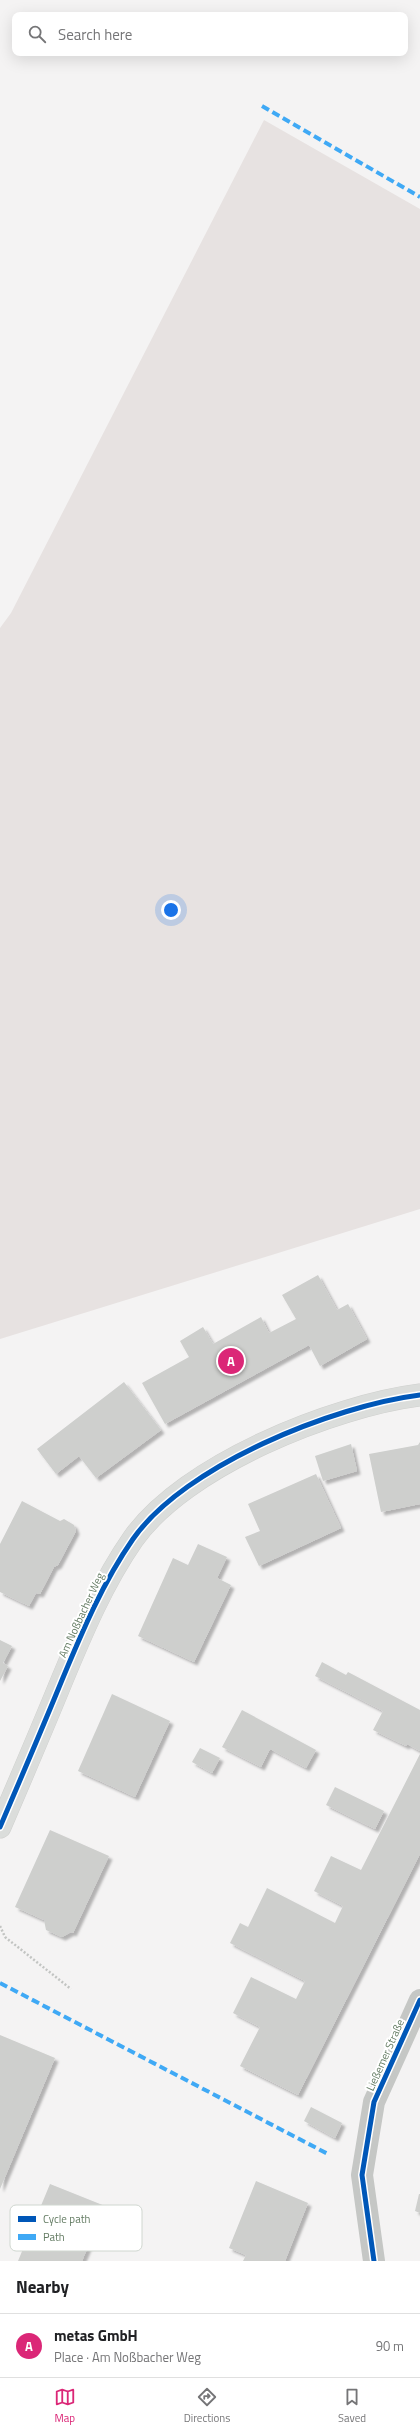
<!DOCTYPE html>
<html lang="en">
<head>
<meta charset="utf-8">
<style>
	body { margin:0; font-family:"Titillium Web",sans-serif; background:#f6f6f6; color:#202124 }
	.you { position:absolute; left:171px; top:910px; width:14px; height:14px; margin:-10px; border:3px solid #fff; border-radius:50%; background:#1a73e8; box-shadow:0 0 0 6px #1a73e833 }
	.badge { display:grid; place-items:center; width:26px; height:26px; border-radius:50%; background:#db2777; color:#fff; font-size:13px; font-weight:700 }
	.pin { position:absolute; translate:-50% -50%; border:2px solid #fff; box-shadow:0 1px 4px #0006 }
	.list { margin:0; padding:0; list-style:none }
	h2 { display:flex; justify-content:space-between; align-items:center; height:52px; margin:0; padding:0 16px; font-size:17px }
	h2 small { font-size:13px; font-weight:400; color:#757577 }
	.list li { display:grid; grid-template-columns:26px 1fr auto; gap:12px; align-items:center; box-sizing:border-box; height:64px; padding:0 16px; border-top:1px solid #e0e0e0 }
	.list b { display:block; font-size:15px; white-space:nowrap }
	.list p { margin:0; font-size:13px; white-space:nowrap; color:#757577 }
	.list em { font-size:13px; font-style:normal; color:#757577 }
	.icon { flex:none; width:22px; height:22px; fill:none; stroke:currentColor; stroke-width:2; stroke-linecap:round; stroke-linejoin:round }
	.map { position:relative; flex:none; width:420px; height:2261px; overflow:hidden }
	.search { position:absolute; background:#fff; box-shadow:0 4px 16px #0002; left:12px; right:12px; top:12px; height:44px; display:flex; align-items:center; gap:10px; box-sizing:border-box; padding:0 14px; border-radius:8px; color:#757577; font-size:15px }
	.sheet { height:116px; background:#fff }
	nav { display:flex; justify-content:space-around; align-items:center; box-sizing:border-box; height:56px; border-top:1px solid #e0e0e0; background:#fff; font-size:11px; color:#757577 }
	nav a { display:grid; justify-items:center; gap:2px }
	nav .on { color:#db2777 }
	.map>svg:first-child { display:block }
	.green { fill:#e7e2e1 }
	.building { fill:#cecfcd; filter:url(#shadow) }
	.lines { fill:none; stroke-linecap:round; stroke-linejoin:round }
	.secondary-casing { stroke:#cfd0ce; stroke-width:23 }
	.path { stroke:#c2c4c2; stroke-width:2.5; stroke-dasharray:2 2; stroke-linecap:butt }
	.street { stroke:#c5c7c5; stroke-width:22 }
	.secondary { stroke:#dbdddb; stroke-width:22 }
	.quiet { stroke:#3fa9f5; stroke-width:4; stroke-dasharray:8 4; stroke-linecap:butt }
	.cycleway-casing { stroke:#fff; stroke-width:8 }
	.cycleway { stroke:#0057b8; stroke-width:5 }
	.labels { text-anchor:middle; dominant-baseline:central; stroke-width:4; stroke-linejoin:round; paint-order:stroke }
	.street-label { font-size:11px; fill:#637b62; stroke:#fff }
	.key { fill:#fff; stroke:#d0d7d0; stroke-width:1 }
	.key-label { font-size:11px; fill:#637b62 }
</style>
</head>
<body>
<div class="map">
<svg width="420" height="2261" viewBox="0 0 420 2261">
	<defs>
		<filter id="shadow"><feDropShadow dx="3.5" dy="3.5" stdDeviation="1" flood-color="#0004"/></filter>
	</defs>
	<rect width="100%" height="100%" fill="#f4f3f3"/>
	<polygon class="green" points="264,120 420,209 420,1209 0,1339 0,628 11,613"/>
	<g class="building">
		<polygon points="318,1275 337,1310 348,1304 367,1339 320,1366 309,1345 165,1424 142,1383 189,1357 180,1341 203,1327 213,1344 261,1317 269,1333 296,1319 282,1295"/>
		<polygon points="124,1382 161,1430 96,1478 79,1456 56,1474 37,1449"/>
		<polygon points="420,1442 420,1504 381,1512 369,1454 418,1445"/>
		<polygon points="351,1444 357,1471 323,1481 315,1456"/>
		<polygon points="316,1474 341,1528 259,1566 245,1537 260,1531 248,1504"/>
		<polygon points="22,1501 60,1521 64,1519 74,1525 76,1531 58,1565 54,1567 40,1594 36,1593 29,1606 0,1592 0,1544"/>
		<polygon points="198,1544 227,1557 217,1578 231,1585 194,1662 138,1636 173,1558 188,1565"/>
		<polygon points="0,1640 12,1646 3,1663 8,1666 0,1681"/>
		<polygon points="322,1662 346,1675 348,1672 420,1710 420,1751 407,1744 406,1746 373,1730 383,1711 315,1676"/>
		<polygon points="112,1694 170,1721 135,1797 78,1771"/>
		<polygon points="242,1710 316,1750 306,1768 270,1749 261,1767 222,1747"/>
		<polygon points="200,1748 220,1758 212,1773 192,1762"/>
		<polygon points="420,1754 420,1854 298,2095 240,2066 260,2027 233,2013 251,1977 296,1999 305,1981 230,1943 240,1923 248,1927 267,1888 335,1923 343,1906 314,1891 331,1856 361,1870"/>
		<polygon points="335,1787 384,1811 375,1829 326,1805"/>
		<polygon points="50,1830 109,1856 73,1933 71,1932 62,1937 46,1930 44,1920 15,1907"/>
		<polygon points="0,2035 55,2058 0,2189"/>
		<polygon points="311,2107 342,2123 335,2138 304,2121"/>
		<polygon points="256,2181 308,2203 285,2261 243,2261 246,2255 229,2248"/>
		<polygon points="50,2184 105,2206 82,2261 18,2261"/>
		<polygon points="419,2194 420,2194 420,2213 415,2211"/>
	</g>
	<g class="lines">
		<g class="secondary-casing">
			<path id="secondary" d="M0 1827C21 1778 42 1729 62 1680 82 1632 103 1582 133 1539 185 1465 333 1406 420 1395"/>
		</g>
		<polyline class="path" points="0,1926 5,1937 71,1989"/>
		<polyline class="street" points="374,2261 362,2175 374,2102 420,2000"/>
		<use href="#secondary" class="secondary"/>
		<g class="quiet">
			<polyline points="262,106 420,197"/>
			<polyline points="0,1983 328,2154"/>
		</g>
		<g class="cycleway-casing">
			<g id="cycleway">
				<path d="M0 1827C21 1778 42 1729 62 1680 82 1632 103 1582 133 1539 185 1465 333 1406 420 1395"/>
				<polyline points="374,2261 362,2175 374,2102 420,2000"/>
			</g>
		</g>
		<use href="#cycleway" class="cycleway"/>
	</g>
	<g class="labels">
		<g class="street-label">
			<text transform="translate(81 1615) rotate(-65)">Am Noßbacher Weg</text>
			<text transform="translate(385 2055) rotate(-66)">Ließemer Straße</text>
		</g>
	</g>
	<rect x="10" y="2205" width="132" height="46" rx="6" class="key"/>
	<rect x="18" y="2216" width="18" height="6" fill="#0057b8"/>
	<rect x="18" y="2234" width="18" height="6" fill="#3fa9f5"/>
	<g class="key-label">
		<text x="43" y="2223">Cycle path</text>
		<text x="43" y="2241">Path</text>
	</g>
</svg>
<div class="you"></div>
<div class="pin badge" style="left:231px;top:1361px">A</div>
<div class="search"><svg class="icon" aria-label="search" viewBox="0 0 24 24"><circle cx="10" cy="10" r="6"/><path d="M15 15l6 6"/></svg>Search here</div>
</div>
<section class="sheet">
<h2>Nearby<small></small></h2>
<ul class="list">
<li><span class="badge">A</span><div><b>metas GmbH</b><p>Place · Am Noßbacher Weg</p></div><em>90 m</em></li>
</ul>
</section>
<nav>
<a class="on"><svg class="icon" aria-label="map" viewBox="0 0 24 24"><path d="M3 6l6-2 6 2 6-2v14l-6 2-6-2-6 2zM9 4v14M15 6v14"/></svg>Map</a>
<a><svg class="icon" aria-label="directions" viewBox="0 0 24 24"><path d="M12 3l9 9-9 9-9-9zM9 14v-3h6M13 9l2 2-2 2"/></svg>Directions</a>
<a><svg class="icon" aria-label="saved" viewBox="0 0 24 24"><path d="M7 4h10v16l-5-4-5 4z"/></svg>Saved</a>
</nav>
</body>
</html>
